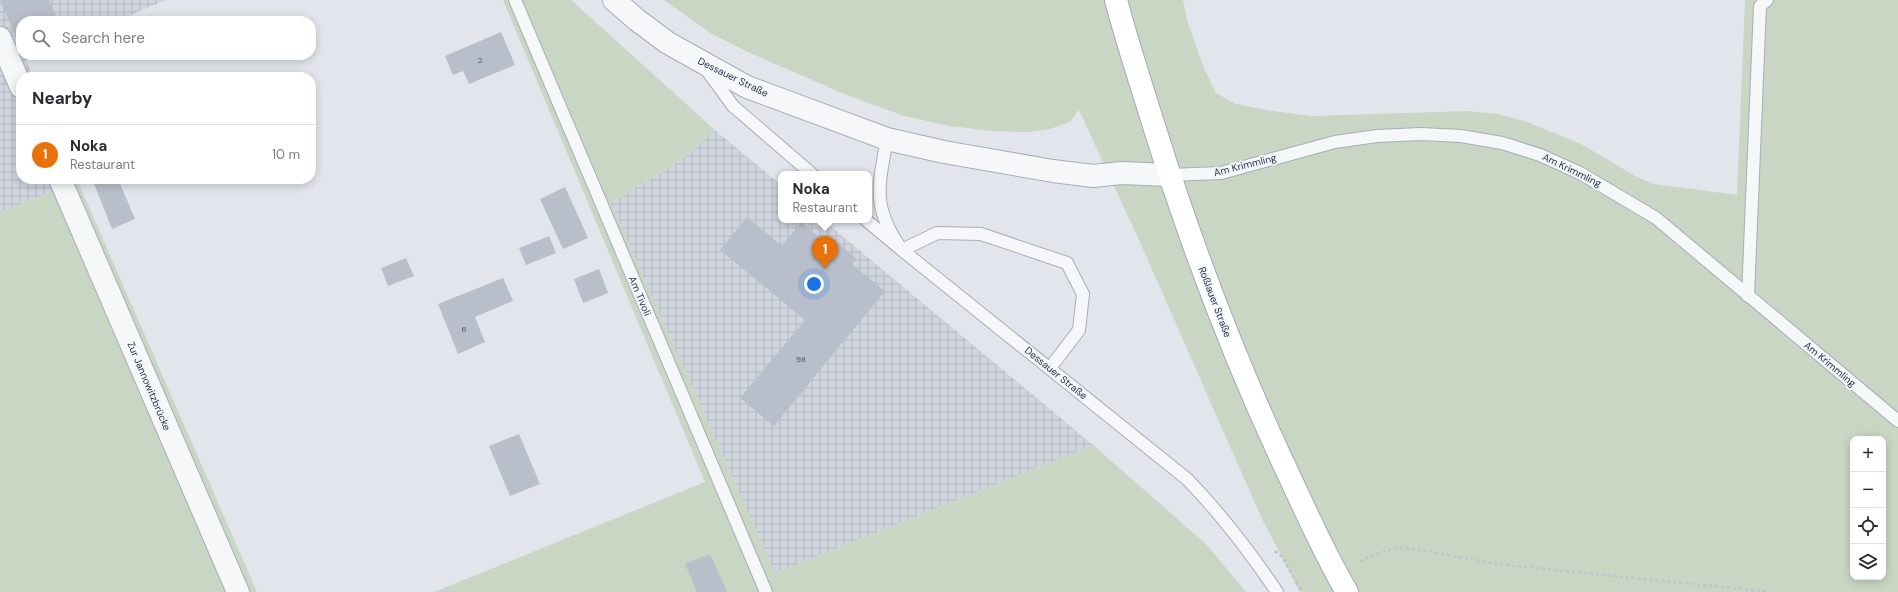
<!DOCTYPE html>
<html lang="en">
<head>
<meta charset="utf-8">
<style>
	body { margin:0; font-family:"DM Sans",sans-serif; background:#f7f7f7; color:#2b2b33 }
	.controls { position:absolute; right:12px; bottom:12px; display:grid; overflow:hidden; border-radius:8px; box-shadow:0 2px 10px #0003 }
	.controls button { width:36px; height:36px; display:grid; place-items:center; padding:0; border:0; border-bottom:1px solid #e1e1e2; background:#fff; color:#2b2b33; font:20px sans-serif }
	.you { position:absolute; left:814px; top:284px; width:14px; height:14px; margin:-10px; border:3px solid #fff; border-radius:50%; background:#1a73e8; box-shadow:0 0 0 6px #1a73e833 }
	.badge { display:grid; place-items:center; width:26px; height:26px; border-radius:50%; background:#b45309; color:#fff; font-size:13px; font-weight:700 }
	.pin { position:absolute; translate:-50% -33px; filter:drop-shadow(0 1px 2px #0008) }
	.pin::after { content:''; position:absolute; top:21px; width:14px; height:12px; background:inherit; clip-path:polygon(0 0,100% 0,50% 100%) }
	.popup { position:absolute; left:778px; top:171px; width:94px; height:52px; box-sizing:border-box; display:grid; place-content:center; border-radius:8px; background:#fff; filter:drop-shadow(0 1px 3px #0005); font-size:13px; white-space:nowrap; color:#7c7c81 }
	.popup b { font-size:15px; color:#2b2b33 }
	.popup::after { content:''; position:absolute; left:50%; top:100%; margin-left:-8px; border:8px solid transparent; border-top-color:#fff }
	.list { margin:0; padding:0; list-style:none }
	h2 { display:flex; justify-content:space-between; align-items:center; height:52px; margin:0; padding:0 16px; font-size:17px }
	h2 small { font-size:13px; font-weight:400; color:#7c7c81 }
	.list li { display:grid; grid-template-columns:26px 1fr auto; gap:12px; align-items:center; box-sizing:border-box; height:60px; padding:0 16px; border-top:1px solid #e1e1e2 }
	.list b { display:block; font-size:15px; white-space:nowrap }
	.list p { margin:0; font-size:13px; white-space:nowrap; color:#7c7c81 }
	.list em { font-size:13px; font-style:normal; color:#7c7c81 }
	.icon { flex:none; width:22px; height:22px; fill:none; stroke:currentColor; stroke-width:2; stroke-linecap:round; stroke-linejoin:round }
	.map { position:relative; flex:none; width:1898px; height:592px; overflow:hidden }
	.search { position:absolute; background:#fff; box-shadow:0 2px 10px #0003; left:16px; top:16px; width:300px; height:44px; display:flex; align-items:center; gap:10px; box-sizing:border-box; padding:0 14px; border-radius:16px; color:#7c7c81; font-size:15px }
	.panel { position:absolute; background:#fff; box-shadow:0 2px 10px #0003; left:16px; top:72px; width:300px; height:112px; border-radius:16px }
	.map>svg:first-child { display:block }
	.industrial { fill:url(#industrial-grid) }
	.green { fill:#c8d6c3; fill-rule:evenodd }
	.building { fill:#b9bfca }
	.lines { fill:none; stroke-linecap:round; stroke-linejoin:round }
	.lane-casing { stroke:#a7adb7; stroke-width:14 }
	.street-casing { stroke:#a7adb7; stroke-width:24 }
	.primary-casing { stroke:#a0aab8; stroke-width:24 }
	.path { stroke:#c0c4ca; stroke-width:2.5; stroke-dasharray:3 3; stroke-linecap:butt }
	.lane { stroke:#f5f7f9; stroke-width:12 }
	.street { stroke:#f5f7f9; stroke-width:22 }
	.primary { stroke:#fff; stroke-width:22 }
	.labels { text-anchor:middle; dominant-baseline:central; stroke-width:4; stroke-linejoin:round; paint-order:stroke }
	.number-label { font-size:8px; fill:#4d5666 }
	.street-label { font-size:10px; fill:#293345; stroke:#f2f5f9 }
</style>
</head>
<body>
<div class="map">
<svg width="1898" height="592" viewBox="0 0 1898 592">
	<defs>
		<pattern id="industrial-grid" width="8" height="8" patternUnits="userSpaceOnUse"><rect width="8" height="8" fill="#d0d5de"/><path d="M0 4h8M4 0v8" fill="none" stroke="#b3b7c0"/></pattern>
	</defs>
	<rect width="100%" height="100%" fill="#e2e6ec"/>
	<g class="industrial">
		<polygon points="0,0 166,0 117,21 21,21 21,55 37,55 26,60 33,77 21,77 21,179 77,179 78,182 0,212"/>
		<polygon points="715,130 781,185 781,220 823,220 1093,445 775,573 611,203 681,160"/>
	</g>
	<g class="green">
		<polygon points="503,0 571,0 715,130 681,160 611,203 775,573 1093,445 1207,545 1246,592 434,592 705,482"/>
		<path d="M664 0H1183L1187 20 1203 66 1216 93 1236 104 1273 111 1311 116 1468 111 1498 114 1527 122 1581 144 1637 177 1654 184 1737 195 1745 0H1898V592H1300L1262 519 1139 240 1079 110 1070 122 1050 129 1028 132 992 131 950 126 904 116 842 93 750 53 712 34ZM1853 439H1883V577H1853Z"/>
		<polygon points="78,182 257,592 0,592 0,212"/>
	</g>
	<g class="building">
		<polygon points="0,0 49,0 58,21 21,21 21,50"/>
		<polygon points="501,32 515,65 469,84 463,71 453,75 445,56"/>
		<polygon points="92,179 118,179 135,219 112,229"/>
		<polygon points="565,187 588,238 563,249 540,199"/>
		<polygon points="747,217 782,246 801,222 831,247 835,241 857,259 852,264 885,291 774,426 740,398 805,320 720,250"/>
		<polygon points="549,236 556,253 526,265 519,248"/>
		<polygon points="406,258 414,276 388,286 381,268"/>
		<polygon points="599,269 608,293 583,303 574,279"/>
		<polygon points="503,278 513,301 475,317 485,342 458,354 438,304"/>
		<polygon points="519,434 540,484 510,496 489,446"/>
		<polygon points="710,554 727,592 697,592 685,564"/>
	</g>
	<g class="lines">
		<g class="lane-casing">
			<g id="lane">
				<polyline points="515,0 766,592"/>
				<polyline points="706,69 733,106 812,174"/>
				<path d="M887 139C878 188 872 208 902 250L1187 479C1221 514 1250 552 1277 592"/>
				<polyline points="1169,175 1221,173 1335,142 1377,136 1421,134 1461,136 1502,143 1540,155 1580,173 1656,218 1898,421"/>
				<polyline points="866,220 902,250 937,233 981,234 1067,263 1083,294 1079,330 1050,368"/>
				<polyline points="1748,296 1760,6 1767,0"/>
			</g>
		</g>
		<g class="street-casing">
			<g id="street">
				<polyline points="614,0 637,20 668,43 747,87 887,139 944,152 1053,171 1093,176 1122,173 1169,175"/>
				<polyline points="0,38 21,87"/>
				<polyline points="60,179 238,592"/>
			</g>
		</g>
		<g class="primary-casing">
			<path id="primary" d="M1116 0C1127 42 1141 84 1154 126 1189 238 1230 348 1279 454 1301 500 1321 548 1347 592"/>
		</g>
		<g class="path">
			<polyline points="1275,551 1282,557 1294,578"/>
			<polyline points="1360,561 1387,550 1402,548 1422,550 1496,564 1771,592"/>
			<polyline points="1296,582 1301,590"/>
		</g>
		<use href="#lane" class="lane"/>
		<use href="#street" class="street"/>
		<use href="#primary" class="primary"/>
	</g>
	<g class="labels">
		<g class="number-label">
			<text x="480" y="60">2</text>
			<text x="464" y="329">6</text>
			<text x="801" y="359">98</text>
		</g>
		<g class="street-label">
			<text transform="translate(733 77) rotate(26)">Dessauer Straße</text>
			<text transform="translate(1245 165) rotate(-14)">Am Krimmling</text>
			<text transform="translate(1572 170) rotate(26)">Am Krimmling</text>
			<text transform="translate(640 296) rotate(67)">Am Tivoli</text>
			<text transform="translate(1215 302) rotate(69)">Roßlauer Straße</text>
			<text transform="translate(1830 364) rotate(40)">Am Krimmling</text>
			<text transform="translate(1056 373) rotate(39)">Dessauer Straße</text>
			<text transform="translate(149 386) rotate(67)">Zur Jannowitzbrücke</text>
		</g>
	</g>
</svg>
<div class="controls">
<button>+</button>
<button>−</button>
<button><svg class="icon" aria-label="locate" viewBox="0 0 24 24"><circle cx="12" cy="12" r="6"/><path d="M12 2v4M12 18v4M2 12h4M18 12h4"/></svg></button>
<button><svg class="icon" aria-label="layers" viewBox="0 0 24 24"><path d="M12 4l9 5-9 5-9-5zM3 14l9 5 9-5"/></svg></button>
</div>
<div class="you"></div>
<div class="pin badge" style="left:825px;top:269px;background:#e8710a">1</div>
<div class="popup"><b>Noka</b>Restaurant</div>
<div class="search"><svg class="icon" aria-label="search" viewBox="0 0 24 24"><circle cx="10" cy="10" r="6"/><path d="M15 15l6 6"/></svg>Search here</div>
<section class="panel">
<h2>Nearby<small></small></h2>
<ul class="list">
<li><span class="badge" style="background:#e8710a">1</span><div><b>Noka</b><p>Restaurant</p></div><em>10 m</em></li>
</ul>
</section>
</div>
</body>
</html>
